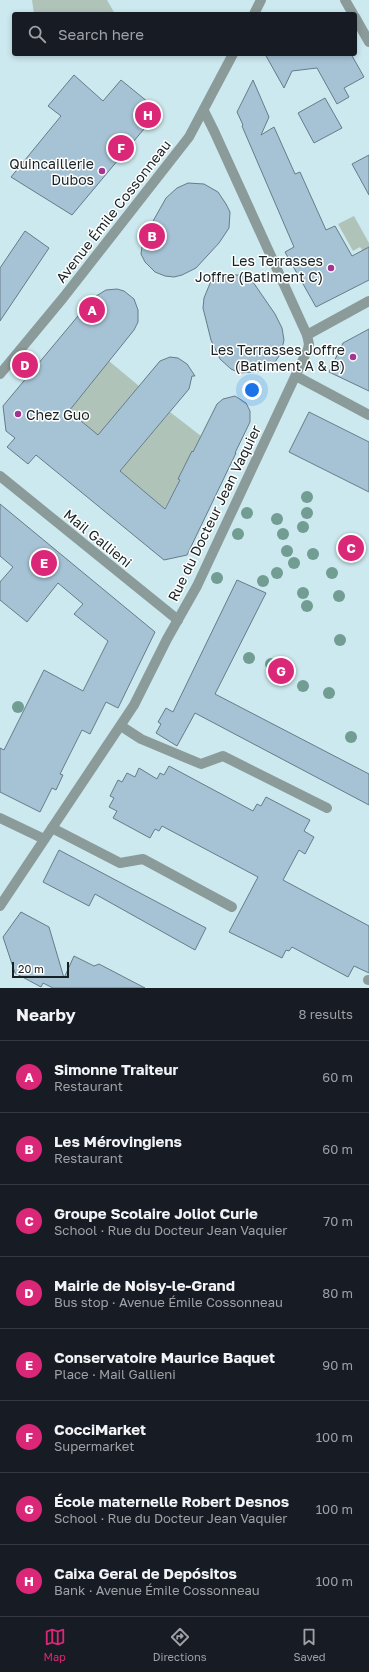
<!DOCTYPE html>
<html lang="en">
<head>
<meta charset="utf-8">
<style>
	body { margin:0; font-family:"Golos Text",sans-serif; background:#20242c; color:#f1f3f6 }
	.scale { position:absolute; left:12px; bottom:10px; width:57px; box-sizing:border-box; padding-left:4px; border:2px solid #172123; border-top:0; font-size:11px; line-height:14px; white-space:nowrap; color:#172123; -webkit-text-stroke:3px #fff; paint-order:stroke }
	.you { position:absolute; left:252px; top:390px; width:14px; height:14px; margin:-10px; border:3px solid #fff; border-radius:50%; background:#1a73e8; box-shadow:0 0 0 6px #1a73e833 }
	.badge { display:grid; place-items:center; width:26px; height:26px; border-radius:50%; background:#db2777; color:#fff; font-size:13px; font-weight:700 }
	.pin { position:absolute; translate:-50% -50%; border:2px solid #fff; box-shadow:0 1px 4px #0006 }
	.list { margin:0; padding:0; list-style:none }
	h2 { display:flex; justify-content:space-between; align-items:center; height:52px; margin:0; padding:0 16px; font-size:17px }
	h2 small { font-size:13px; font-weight:400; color:#9ea1a6 }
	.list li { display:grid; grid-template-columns:26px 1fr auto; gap:12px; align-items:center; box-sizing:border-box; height:72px; padding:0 16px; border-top:1px solid #363941 }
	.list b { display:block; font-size:15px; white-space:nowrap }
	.list p { margin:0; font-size:13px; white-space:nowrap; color:#9ea1a6 }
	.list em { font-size:13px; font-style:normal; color:#9ea1a6 }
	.icon { flex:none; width:22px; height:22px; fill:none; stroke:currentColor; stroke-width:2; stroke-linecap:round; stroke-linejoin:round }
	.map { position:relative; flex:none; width:369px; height:988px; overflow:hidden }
	.search { position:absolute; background:#171b24; box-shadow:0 2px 6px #0003; left:12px; right:12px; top:12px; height:44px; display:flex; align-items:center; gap:10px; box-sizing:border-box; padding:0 14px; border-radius:4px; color:#9ea1a6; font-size:15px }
	.sheet { height:628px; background:#171b24 }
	nav { display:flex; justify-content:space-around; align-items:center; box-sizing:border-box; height:56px; border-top:1px solid #363941; background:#171b24; font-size:11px; color:#9ea1a6 }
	nav a { display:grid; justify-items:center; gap:2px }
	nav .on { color:#db2777 }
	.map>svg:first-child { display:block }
	.green { fill:#b0c3b9 }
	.building { fill:#a6c3d6; stroke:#677b88 }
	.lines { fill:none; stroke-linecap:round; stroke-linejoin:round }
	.service { stroke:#8b9b99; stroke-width:10 }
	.minor { stroke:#8b9b99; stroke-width:10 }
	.tertiary { stroke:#8b9b99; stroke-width:10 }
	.tree { fill:#719d92 }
	.poi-dot { fill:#a33493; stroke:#fff; stroke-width:1.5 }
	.labels { text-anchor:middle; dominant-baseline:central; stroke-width:3; stroke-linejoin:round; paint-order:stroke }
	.poi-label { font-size:14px; fill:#172123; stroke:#fff; text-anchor:end }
	.street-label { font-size:14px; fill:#172123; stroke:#fff }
</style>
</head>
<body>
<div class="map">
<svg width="369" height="988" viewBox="0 0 369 988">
	<rect width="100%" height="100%" fill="#cce9ef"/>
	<g class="green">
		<polygon points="32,0 107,0 115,14 34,14"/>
		<polygon points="354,216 369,243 369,247 363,251 360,247 353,251 338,224"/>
		<polygon points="109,361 139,386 89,446 79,432 85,424 69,411"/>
		<polygon points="170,412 201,436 193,452 192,451 178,479 180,480 163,511 145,492 120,471"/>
	</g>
	<g class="building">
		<polygon points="265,54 351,54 364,77 344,88 349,97 337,104 317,68 292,71 284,88"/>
		<polygon points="74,75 103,101 121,80 159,111 72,215 11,177 61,116 48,106"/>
		<polygon points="253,80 269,117 261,135 274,127 295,174 300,172 326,230 335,226 352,256 369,247 369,280 316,307 285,252 294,247 242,126 243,125 237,112"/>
		<polygon points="325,98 342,128 314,143 298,113"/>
		<polygon points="369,155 369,195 352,164"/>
		<polygon points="188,183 204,184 218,192 226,204 230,212 229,228 219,243 196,268 182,275 174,277 165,276 155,272 145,262 141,254 143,239 166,198 177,188"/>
		<polygon points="25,231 49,248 0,321 0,268"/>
		<polygon points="227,275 240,275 253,282 275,314 282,328 284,340 281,353 275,362 262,371 240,373 231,369 220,359 211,340 203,308 204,298 211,281"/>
		<polygon points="117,289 124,291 134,299 138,310 138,322 134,330 69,411 98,435 160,361 170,357 178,358 187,364 195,376 192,376 189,389 120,471 165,509 180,480 178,479 192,451 193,452 217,404 223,399 235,396 246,403 250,411 250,422 235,453 236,453 187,555 164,560 36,455 28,464 7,447 15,438 6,431 3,406 93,298 106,290"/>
		<polygon points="369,329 369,391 329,372 343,343"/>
		<polygon points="309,412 369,442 369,492 289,452"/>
		<polygon points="0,504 155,632 118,708 106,702 90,734 82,730 60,774 63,775 56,790 52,788 40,812 0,792 0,748 4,750 44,670 83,691 108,641 74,614 83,604 58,583 27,622 0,600 0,582 13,567 0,556"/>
		<polygon points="237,580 266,593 215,694 369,774 369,805 195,713 177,746 156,733 161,724 158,722 166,708 173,712"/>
		<polygon points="169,766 253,811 257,804 261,806 266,797 310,820 304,831 314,837 305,854 299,850 283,880 369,926 369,973 354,966 348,977 292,947 289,951 286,950 282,958 229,932 258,877 162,826 159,831 155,829 150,838 113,818 117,811 109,807 114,798 110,796 118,780 122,782 127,773 135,777 139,768 157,779 160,773 164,775"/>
		<polygon points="59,850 206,928 195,950 95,894 89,906 43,882"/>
		<polygon points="21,912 49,927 64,978 74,956 94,966 99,964 145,988 53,988 43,983 41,987 15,973 3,937"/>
	</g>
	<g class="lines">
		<g class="service">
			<polyline points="296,376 369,415"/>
			<polyline points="121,726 141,739 201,764 223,756 327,808"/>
			<polyline points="52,828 120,863 143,859 232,907"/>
			<polyline points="368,980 369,980"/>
		</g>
		<g class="minor">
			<polyline points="345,0 353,14"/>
			<polyline points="355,17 369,42"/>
			<polyline points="307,335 369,301"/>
			<polyline points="0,476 178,620"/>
			<polyline points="0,818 44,839"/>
			<polyline points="0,906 134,705 167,639 197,586 308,349 309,344 307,335 214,131 204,111"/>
		</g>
		<g class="tertiary">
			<polyline points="254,14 261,0"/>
			<polyline points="0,374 63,298 189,137 233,54"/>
		</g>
	</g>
	<g class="tree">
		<circle cx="307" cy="497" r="6"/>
		<circle cx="247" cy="513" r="6"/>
		<circle cx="307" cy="513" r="6"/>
		<circle cx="277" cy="519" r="6"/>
		<circle cx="303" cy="527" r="6"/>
		<circle cx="238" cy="534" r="6"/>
		<circle cx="283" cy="534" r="6"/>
		<circle cx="287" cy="551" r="6"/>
		<circle cx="313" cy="554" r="6"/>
		<circle cx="294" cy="563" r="6"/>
		<circle cx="277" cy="573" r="6"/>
		<circle cx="332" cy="573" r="6"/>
		<circle cx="217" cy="578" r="6"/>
		<circle cx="263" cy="581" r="6"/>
		<circle cx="303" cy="593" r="6"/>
		<circle cx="339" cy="596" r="6"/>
		<circle cx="307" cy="606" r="6"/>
		<circle cx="340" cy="640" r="6"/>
		<circle cx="249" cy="658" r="6"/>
		<circle cx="271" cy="664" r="6"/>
		<circle cx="286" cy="676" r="6"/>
		<circle cx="303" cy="686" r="6"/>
		<circle cx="329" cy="693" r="6"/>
		<circle cx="18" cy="707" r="6"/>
		<circle cx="351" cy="737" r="6"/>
	</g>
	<g class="poi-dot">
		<circle cx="102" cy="171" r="4"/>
		<circle cx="331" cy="268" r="4"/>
		<circle cx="353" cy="357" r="4"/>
		<circle cx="18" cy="414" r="4"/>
	</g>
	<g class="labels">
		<g class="poi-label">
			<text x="94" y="163">Quincaillerie<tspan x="94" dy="16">Dubos</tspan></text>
			<text x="323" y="260">Les Terrasses<tspan x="323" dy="16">Joffre (Batiment C)</tspan></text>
			<text x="345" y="349">Les Terrasses Joffre<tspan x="345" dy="16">(Batiment A &amp; B)</tspan></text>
			<text x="26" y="414" text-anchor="start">Chez Guo</text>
		</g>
		<g class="street-label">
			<text transform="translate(113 211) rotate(-52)">Avenue Émile Cossonneau</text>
			<text transform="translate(214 513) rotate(-64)">Rue du Docteur Jean Vaquier</text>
			<text transform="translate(98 538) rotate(39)">Mail Gallieni</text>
		</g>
	</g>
</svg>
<div class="scale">20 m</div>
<div class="you"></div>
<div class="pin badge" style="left:92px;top:310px">A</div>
<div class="pin badge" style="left:152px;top:236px">B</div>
<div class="pin badge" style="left:351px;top:548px">C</div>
<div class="pin badge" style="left:25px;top:365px">D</div>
<div class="pin badge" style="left:44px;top:563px">E</div>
<div class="pin badge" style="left:121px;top:148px">F</div>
<div class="pin badge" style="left:281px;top:671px">G</div>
<div class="pin badge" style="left:148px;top:115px">H</div>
<div class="search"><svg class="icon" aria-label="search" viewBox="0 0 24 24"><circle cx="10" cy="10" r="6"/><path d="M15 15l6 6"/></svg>Search here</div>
</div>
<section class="sheet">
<h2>Nearby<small>8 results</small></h2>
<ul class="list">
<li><span class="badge">A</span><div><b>Simonne Traiteur</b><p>Restaurant</p></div><em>60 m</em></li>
<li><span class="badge">B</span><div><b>Les Mérovingiens</b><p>Restaurant</p></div><em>60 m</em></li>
<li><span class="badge">C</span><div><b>Groupe Scolaire Joliot Curie</b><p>School · Rue du Docteur Jean Vaquier</p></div><em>70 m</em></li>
<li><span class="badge">D</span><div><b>Mairie de Noisy-le-Grand</b><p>Bus stop · Avenue Émile Cossonneau</p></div><em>80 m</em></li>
<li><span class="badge">E</span><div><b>Conservatoire Maurice Baquet</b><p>Place · Mail Gallieni</p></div><em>90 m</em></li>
<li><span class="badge">F</span><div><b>CocciMarket</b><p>Supermarket</p></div><em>100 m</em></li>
<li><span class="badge">G</span><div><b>École maternelle Robert Desnos</b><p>School · Rue du Docteur Jean Vaquier</p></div><em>100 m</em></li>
<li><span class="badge">H</span><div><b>Caixa Geral de Depósitos</b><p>Bank · Avenue Émile Cossonneau</p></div><em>100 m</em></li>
</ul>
</section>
<nav>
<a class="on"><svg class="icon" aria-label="map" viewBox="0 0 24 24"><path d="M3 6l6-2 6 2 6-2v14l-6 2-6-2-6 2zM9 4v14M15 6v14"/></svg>Map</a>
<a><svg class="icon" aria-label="directions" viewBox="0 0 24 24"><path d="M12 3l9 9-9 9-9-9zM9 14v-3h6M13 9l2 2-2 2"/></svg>Directions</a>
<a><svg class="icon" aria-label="saved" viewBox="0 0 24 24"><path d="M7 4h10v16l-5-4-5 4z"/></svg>Saved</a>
</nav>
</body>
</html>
